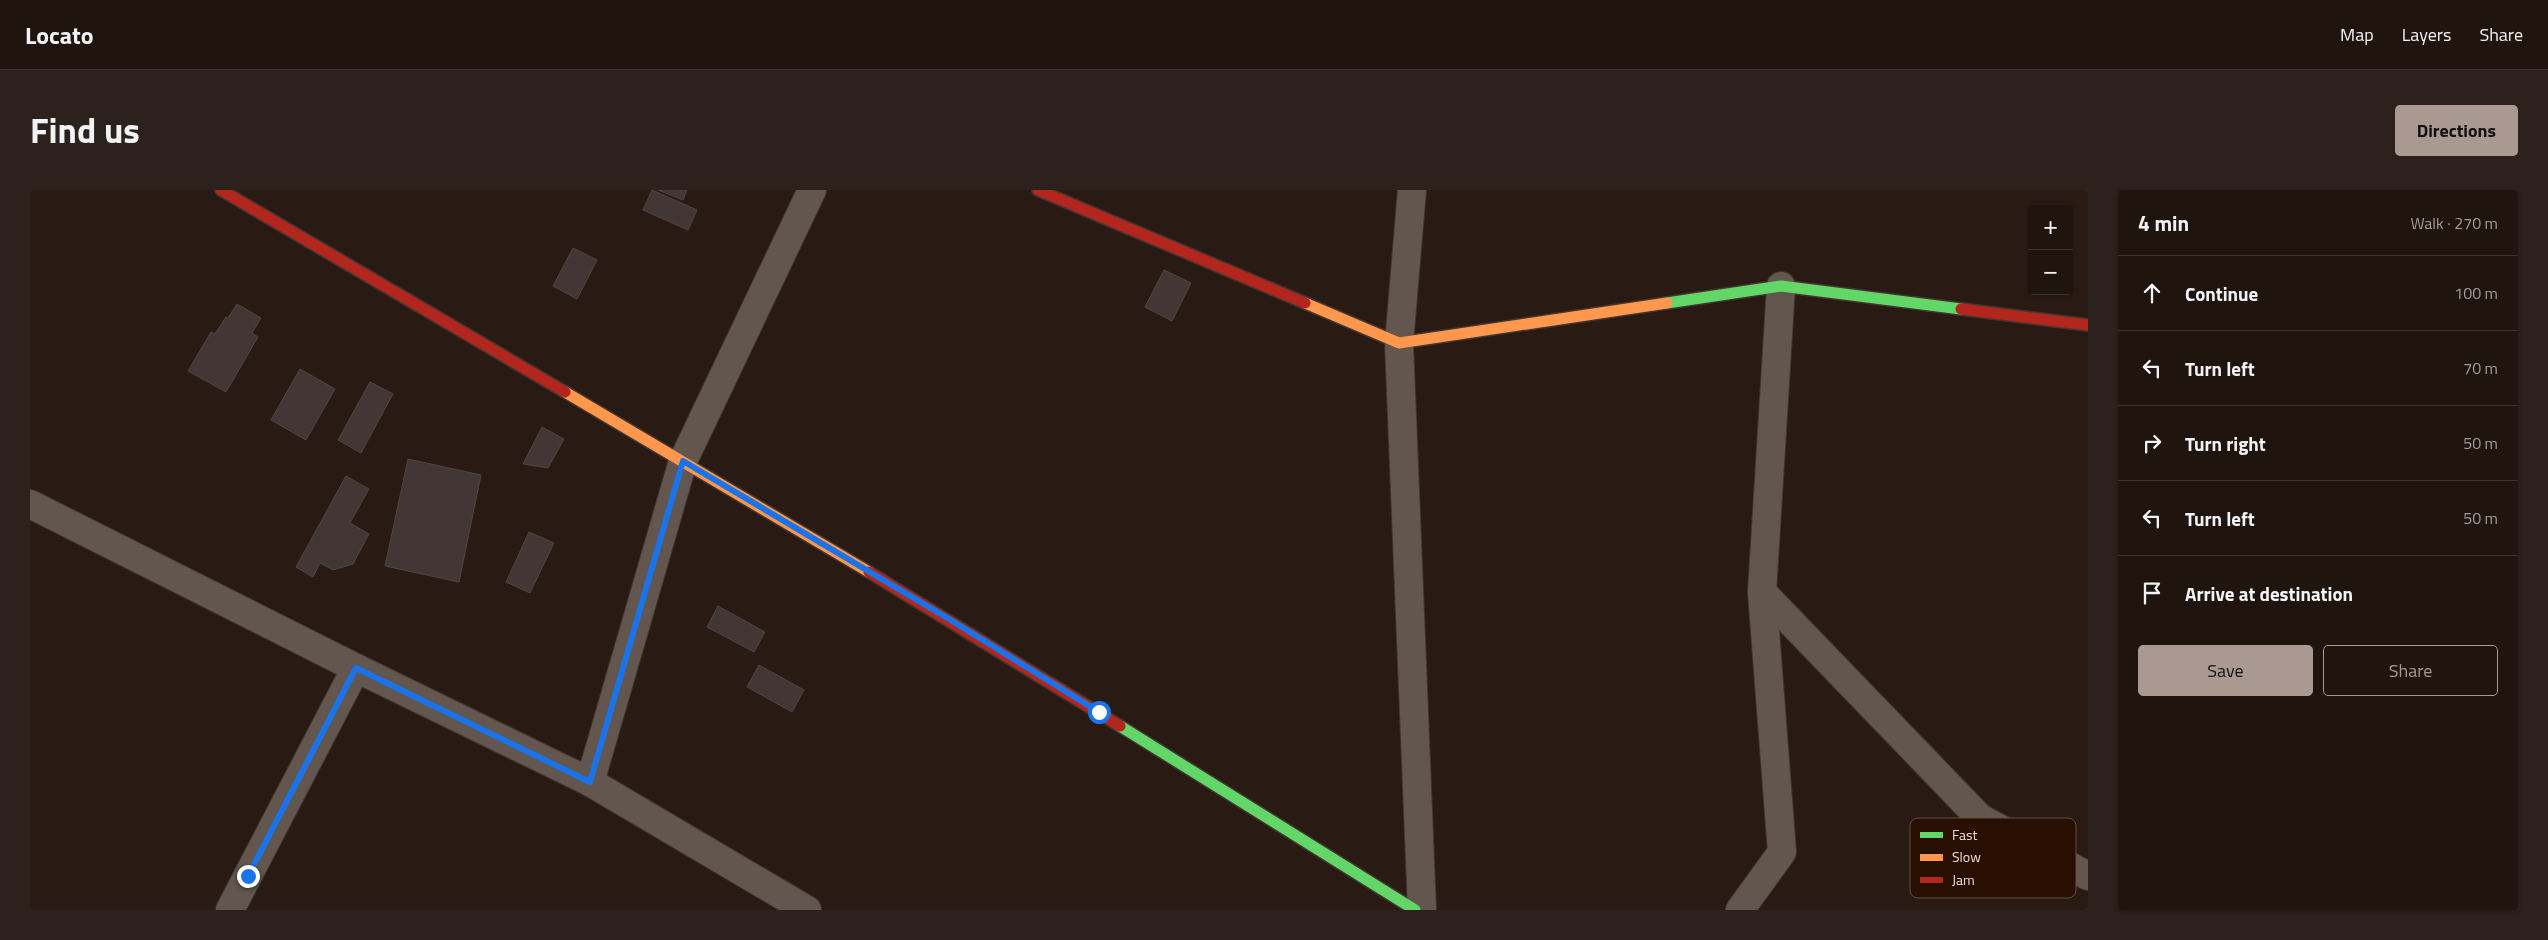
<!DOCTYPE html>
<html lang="en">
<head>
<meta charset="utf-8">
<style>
	body { margin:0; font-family:"Titillium Web",sans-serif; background:#2c211c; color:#f1f3f6 }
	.controls { position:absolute; right:15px; top:15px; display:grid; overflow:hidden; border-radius:5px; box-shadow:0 1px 4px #0004 }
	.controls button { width:45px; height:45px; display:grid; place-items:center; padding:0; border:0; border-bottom:1px solid #3c332e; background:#1f140e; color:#f1f3f6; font:25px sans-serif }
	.stop { position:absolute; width:15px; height:15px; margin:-11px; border:4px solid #1a73e8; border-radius:50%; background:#fff }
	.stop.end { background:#1a73e8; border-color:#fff; box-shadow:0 1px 5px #0008 }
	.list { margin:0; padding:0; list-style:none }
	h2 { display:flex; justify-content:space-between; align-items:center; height:65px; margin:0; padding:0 20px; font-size:21px }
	h2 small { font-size:16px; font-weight:400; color:#a19e9e }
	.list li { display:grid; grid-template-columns:32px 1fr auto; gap:15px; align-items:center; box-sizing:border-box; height:75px; padding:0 20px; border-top:1px solid #3c332e }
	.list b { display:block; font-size:19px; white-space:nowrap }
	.list em { font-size:16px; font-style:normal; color:#a19e9e }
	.actions { display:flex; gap:10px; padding:15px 20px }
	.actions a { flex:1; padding:11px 0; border:1px solid #aa9990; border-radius:5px; text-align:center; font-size:18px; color:#aa9990 }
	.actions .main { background:#aa9990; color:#111 }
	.icon { flex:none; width:28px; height:28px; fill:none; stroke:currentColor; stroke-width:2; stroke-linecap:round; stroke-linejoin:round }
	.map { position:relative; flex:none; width:2058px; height:720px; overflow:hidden; border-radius:5px }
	header { display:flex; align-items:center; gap:30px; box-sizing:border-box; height:70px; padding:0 25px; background:#1f140e; border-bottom:1px solid #3c332e }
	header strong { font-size:24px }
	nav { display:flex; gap:28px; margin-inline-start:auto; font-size:18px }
	.intro { display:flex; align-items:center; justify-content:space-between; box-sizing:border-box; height:120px; padding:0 30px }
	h1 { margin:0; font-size:35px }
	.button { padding:12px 22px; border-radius:5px; background:#aa9990; color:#111; font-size:18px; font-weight:700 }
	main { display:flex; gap:30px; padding:0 30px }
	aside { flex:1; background:#1f140e; border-radius:5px; box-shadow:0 1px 4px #0004 }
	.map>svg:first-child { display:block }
	.building { fill:#433735; stroke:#514544 }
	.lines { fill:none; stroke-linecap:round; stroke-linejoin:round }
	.street-casing { stroke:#423631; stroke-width:30 }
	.fast-casing { stroke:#423631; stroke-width:14 }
	.slow-casing { stroke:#423631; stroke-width:14 }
	.jam-casing { stroke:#423631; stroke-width:14 }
	.street { stroke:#62564f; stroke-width:28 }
	.fast { stroke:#63d668; stroke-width:11 }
	.slow { stroke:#ff974d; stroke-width:11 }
	.jam { stroke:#b3261e; stroke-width:11 }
	.route { stroke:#1a73e8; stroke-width:6 }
	.key { fill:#290f02; stroke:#654d41; stroke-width:1 }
	.key-label { font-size:14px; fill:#f0ddd3 }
</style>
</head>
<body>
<header>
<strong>Locato</strong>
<nav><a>Map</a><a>Layers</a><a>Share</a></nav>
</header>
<div class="intro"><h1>Find us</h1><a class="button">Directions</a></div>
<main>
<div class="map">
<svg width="2058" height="720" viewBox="0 0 2058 720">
	<rect width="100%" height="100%" fill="#291b13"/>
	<g class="building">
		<polygon points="622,0 667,20 658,40 613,20"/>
		<polygon points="628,0 657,0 653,10"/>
		<polygon points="543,58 567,70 547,109 523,96"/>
		<polygon points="1134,80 1161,93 1142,131 1115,117"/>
		<polygon points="207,114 231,128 222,143 228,147 196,202 158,181 181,142 185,144 196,127 198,128"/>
		<polygon points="270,179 305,199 276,250 241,230"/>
		<polygon points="340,192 363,204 331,263 308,250"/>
		<polygon points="512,237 534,249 518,278 493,274"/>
		<polygon points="378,269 451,285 429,392 355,376"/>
		<polygon points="316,286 339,299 320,333 339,344 323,374 303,380 290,373 283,387 266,377"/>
		<polygon points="499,342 524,353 500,403 476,392"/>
		<polygon points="688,416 735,442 724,462 677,437"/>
		<polygon points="729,475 774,500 762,522 717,497"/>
	</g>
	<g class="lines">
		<g class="street-casing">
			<g id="street">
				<polyline points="1382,0 1369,153 1392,720"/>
				<polyline points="0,314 326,478 560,592 777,720"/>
				<polyline points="1732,402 1950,628 2058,686"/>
				<polyline points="560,592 653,271 782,0"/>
				<polyline points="200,720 326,478"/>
				<polyline points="1710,720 1752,662 1732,402 1751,96"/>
			</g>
		</g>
		<g class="fast-casing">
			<g id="fast">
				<polyline points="1637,113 1751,96 1931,119"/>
				<polyline points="1090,536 1385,720"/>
			</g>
		</g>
		<g class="slow-casing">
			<g id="slow">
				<polyline points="1275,113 1369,153 1637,113"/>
				<polyline points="535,202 839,382"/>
			</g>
		</g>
		<g class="jam-casing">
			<g id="jam">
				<polyline points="191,0 535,202"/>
				<polyline points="1008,0 1275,113"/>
				<polyline points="1931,119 2058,135"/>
				<polyline points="839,382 1090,536"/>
			</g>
		</g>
		<use href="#street" class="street"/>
		<use href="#fast" class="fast"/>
		<use href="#slow" class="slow"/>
		<use href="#jam" class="jam"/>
	</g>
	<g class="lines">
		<polyline class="route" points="218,686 326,478 560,592 653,271 919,429 1069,522"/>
	</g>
	<rect x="1880" y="628" width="166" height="80" rx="8" class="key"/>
	<rect x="1890" y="642" width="23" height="6" fill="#63d668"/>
	<rect x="1890" y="664" width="23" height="7" fill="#ff974d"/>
	<rect x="1890" y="687" width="23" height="6" fill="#b3261e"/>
	<g class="key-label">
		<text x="1922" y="650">Fast</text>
		<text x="1922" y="672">Slow</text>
		<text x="1922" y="695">Jam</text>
	</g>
</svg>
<div class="controls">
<button>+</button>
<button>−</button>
</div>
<div class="stop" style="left:1069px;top:522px"></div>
<div class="stop end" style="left:218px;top:686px"></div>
</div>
<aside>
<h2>4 min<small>Walk · 270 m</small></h2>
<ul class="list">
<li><svg class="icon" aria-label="ahead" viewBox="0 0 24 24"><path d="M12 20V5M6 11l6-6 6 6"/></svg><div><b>Continue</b></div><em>100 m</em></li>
<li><svg class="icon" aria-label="left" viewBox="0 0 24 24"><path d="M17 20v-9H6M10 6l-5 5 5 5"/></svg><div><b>Turn left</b></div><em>70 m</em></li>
<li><svg class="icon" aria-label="right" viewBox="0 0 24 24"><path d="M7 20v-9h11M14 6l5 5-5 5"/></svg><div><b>Turn right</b></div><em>50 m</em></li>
<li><svg class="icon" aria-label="left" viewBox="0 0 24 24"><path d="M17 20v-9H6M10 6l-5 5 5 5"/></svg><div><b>Turn left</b></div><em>50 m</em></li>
<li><svg class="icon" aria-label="arrive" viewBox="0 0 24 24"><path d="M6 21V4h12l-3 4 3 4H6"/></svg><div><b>Arrive at destination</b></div></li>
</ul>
<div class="actions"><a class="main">Save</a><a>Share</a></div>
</aside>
</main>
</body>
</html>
